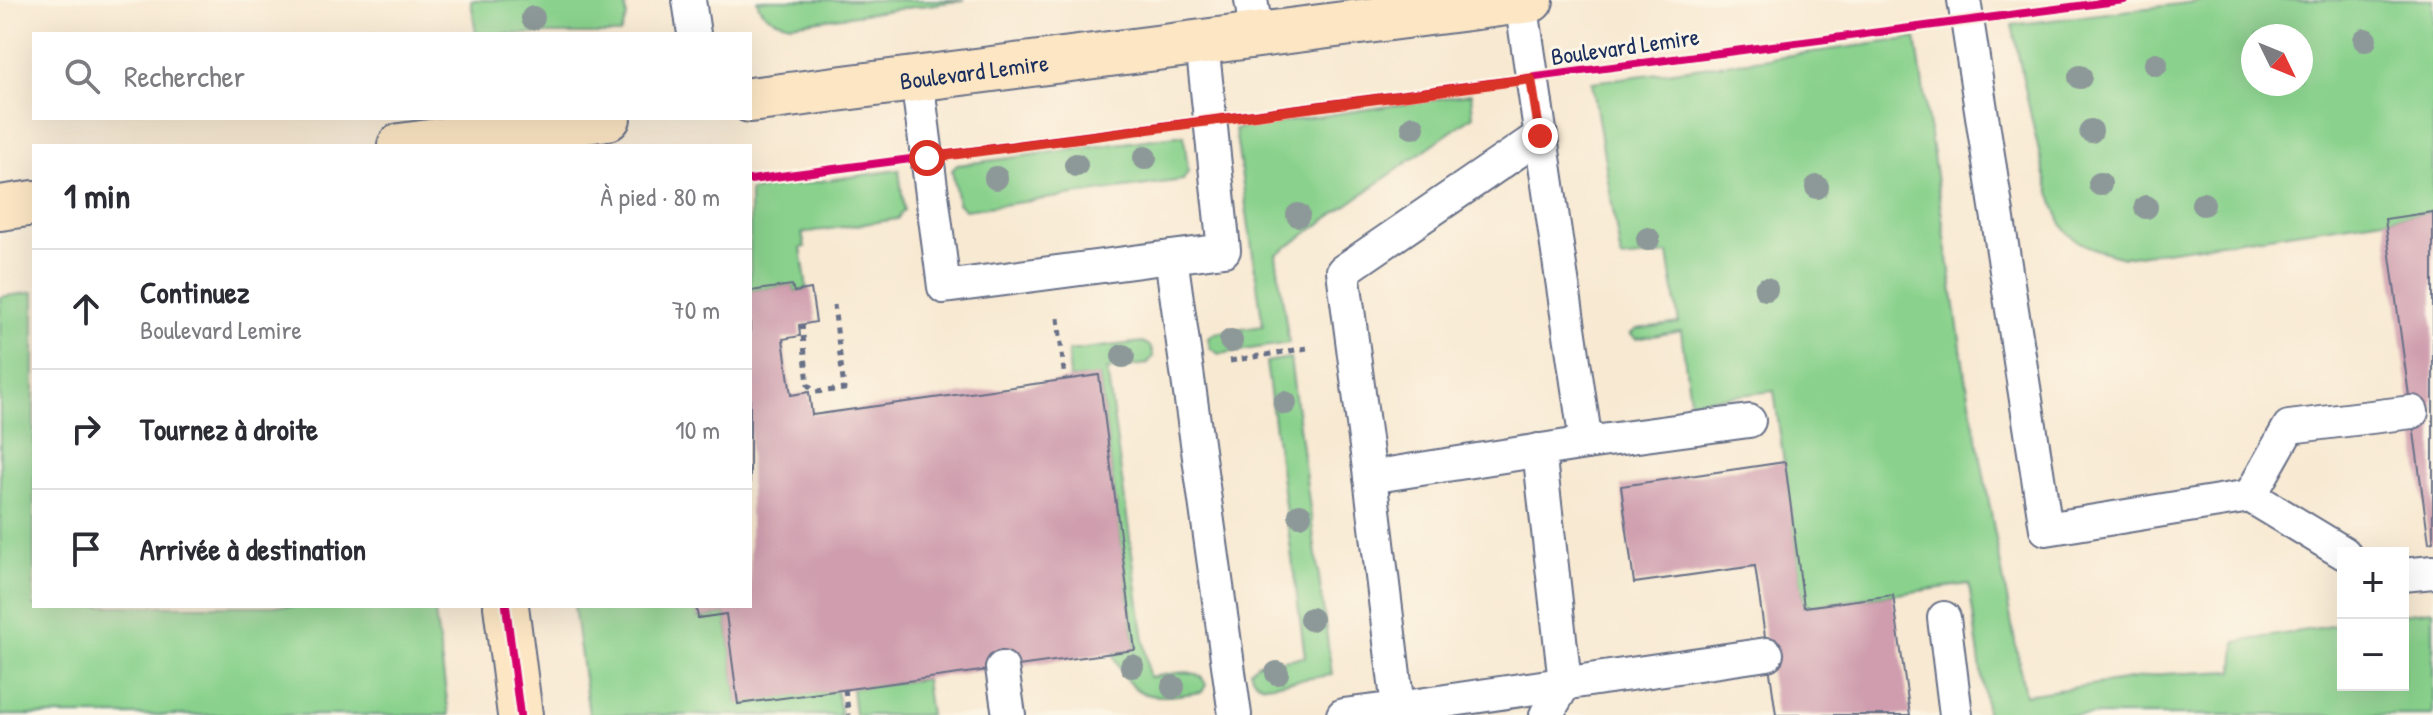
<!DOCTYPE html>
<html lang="fr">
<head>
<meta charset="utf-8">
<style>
	body { margin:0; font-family:"Patrick Hand",sans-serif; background:#f2f2f3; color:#2b2b33 }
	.controls { position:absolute; right:24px; bottom:24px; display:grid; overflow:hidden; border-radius:0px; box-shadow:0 8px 32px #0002 }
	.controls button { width:72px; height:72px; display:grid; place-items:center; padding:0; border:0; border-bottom:2px solid #e1e1e2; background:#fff; color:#2b2b33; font:40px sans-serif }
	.compass { position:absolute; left:2241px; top:24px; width:72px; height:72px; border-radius:50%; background:#fff; box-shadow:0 8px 32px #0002; rotate:133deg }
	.stop { position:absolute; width:24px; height:24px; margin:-18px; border:6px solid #d93025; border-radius:50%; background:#fff }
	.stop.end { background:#d93025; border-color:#fff; box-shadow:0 2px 8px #0008 }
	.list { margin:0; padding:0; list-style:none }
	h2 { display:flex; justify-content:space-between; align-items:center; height:104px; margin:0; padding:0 32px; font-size:34px }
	h2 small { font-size:26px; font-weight:400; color:#7c7c81 }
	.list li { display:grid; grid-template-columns:52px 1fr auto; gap:24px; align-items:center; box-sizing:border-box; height:120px; padding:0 32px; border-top:2px solid #e1e1e2 }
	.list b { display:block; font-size:30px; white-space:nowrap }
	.list p { margin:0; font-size:26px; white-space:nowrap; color:#7c7c81 }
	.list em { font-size:26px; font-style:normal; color:#7c7c81 }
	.icon { flex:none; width:44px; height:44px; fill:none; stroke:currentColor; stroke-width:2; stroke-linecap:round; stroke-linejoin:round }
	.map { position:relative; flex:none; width:2433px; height:715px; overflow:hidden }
	.search { position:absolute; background:#fff; box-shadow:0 8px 32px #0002; left:32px; top:32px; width:720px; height:88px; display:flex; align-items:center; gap:20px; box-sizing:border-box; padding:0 28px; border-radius:0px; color:#7c7c81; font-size:30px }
	.panel { position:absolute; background:#fff; box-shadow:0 8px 32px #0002; left:32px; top:144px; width:720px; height:464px; border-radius:0px }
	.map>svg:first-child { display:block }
	.green { fill:#89d18c; stroke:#528075; stroke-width:2; fill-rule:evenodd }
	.building { fill:#cf9dae }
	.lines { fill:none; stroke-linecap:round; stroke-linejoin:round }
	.lane-casing { stroke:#687087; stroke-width:36 }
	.secondary-casing { stroke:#687087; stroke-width:48 }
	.path { stroke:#687087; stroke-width:5; stroke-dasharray:6 6; stroke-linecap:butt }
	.lane { stroke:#fff; stroke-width:32 }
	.secondary { stroke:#fce6c4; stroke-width:44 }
	.cycleway-casing { stroke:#fcf5e5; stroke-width:13 }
	.cycleway { stroke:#d6006c; stroke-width:8 }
	.tree { fill:#8d9999 }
	.route { stroke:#d93025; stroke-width:10 }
	.labels { text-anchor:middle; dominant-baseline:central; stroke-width:6; stroke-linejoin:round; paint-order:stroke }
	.street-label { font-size:24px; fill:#1b2f5e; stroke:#fcf5e5 }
</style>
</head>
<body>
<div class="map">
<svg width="2433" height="715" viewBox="0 0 2433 715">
	<rect width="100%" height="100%" fill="#fcf5e5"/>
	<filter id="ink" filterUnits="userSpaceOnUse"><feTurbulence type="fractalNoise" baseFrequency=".0125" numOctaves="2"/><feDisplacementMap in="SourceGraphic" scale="16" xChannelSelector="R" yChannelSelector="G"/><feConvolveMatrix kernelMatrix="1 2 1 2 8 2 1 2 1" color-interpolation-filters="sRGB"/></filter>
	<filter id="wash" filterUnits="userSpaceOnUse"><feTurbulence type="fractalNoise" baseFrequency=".006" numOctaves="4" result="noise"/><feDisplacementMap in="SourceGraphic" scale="32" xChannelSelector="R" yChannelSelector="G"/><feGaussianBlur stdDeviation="1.8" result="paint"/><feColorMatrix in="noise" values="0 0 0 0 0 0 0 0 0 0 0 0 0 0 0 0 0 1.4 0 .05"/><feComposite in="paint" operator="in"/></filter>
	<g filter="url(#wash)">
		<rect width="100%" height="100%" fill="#f8e9d2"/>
		<g class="green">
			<polygon points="471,0 624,0 627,17 620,34 476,34"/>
			<path d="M757 0H964L791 24C777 21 760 16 757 0Z"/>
			<path d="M2210 0H2433V212L2124 257C2105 252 2083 248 2068 233 2046 210 2021 64 2012 25ZM2253 36H2301V84H2253Z"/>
			<polygon points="1916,38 1964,368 2025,695 2163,674 2234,671 2236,642 2343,624 2343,685 2403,685 2403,614 2433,610 2433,715 1987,715 1969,584 1804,607 1774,391 1690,401 1681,331 1636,339 1630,334 1637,329 1679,323 1668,254 1621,259 1592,82"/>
			<polygon points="1471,94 1473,116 1276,255 1289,343 1219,354 1210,348 1208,338 1215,333 1263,326 1235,129"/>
			<polygon points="1184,135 1188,172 1183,180 965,210 958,203 952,170 957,165"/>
			<polygon points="899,170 904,210 897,219 802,233 805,247 801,248 807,289 794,292 792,285 750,291 750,191"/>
			<polygon points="34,292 34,606 434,606 449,715 0,715 0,297"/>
			<path d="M1142 342C1150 345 1153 348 1153 357L1147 364 1107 370 1149 677C1167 676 1199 663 1206 685L1202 692C1154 698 1132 705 1113 653L1135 649 1099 376 1070 379 1068 351Z"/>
			<path d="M1290 358 1332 675 1266 685C1256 683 1253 680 1250 670L1258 663 1305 657 1266 362Z"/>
			<polygon points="574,606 696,606 698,618 726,614 738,703 836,690 841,715 589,715"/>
			<polygon points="925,679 930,715 855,715 852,688"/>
		</g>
		<g id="blocks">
			<g class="building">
				<polygon points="2433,212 2433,542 2429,543 2385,219"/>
				<polygon points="792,285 794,292 811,289 816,322 799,325 800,336 783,339 791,395 809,392 812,415 1099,375 1135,650 738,704 726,614 698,618 696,606 750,606 750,291"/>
				<polygon points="1785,462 1804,607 1893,595 1910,715 1776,715 1755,566 1634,583 1621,486"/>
			</g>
		</g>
	</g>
	<g filter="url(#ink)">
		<use href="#blocks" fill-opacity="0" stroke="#687087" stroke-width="2"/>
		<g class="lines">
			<g class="lane-casing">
				<g id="lane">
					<polyline points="689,0 694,34"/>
					<polyline points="1251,0 1257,36"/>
					<polyline points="1964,0 2046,529 2250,496 2344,553"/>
					<polyline points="1521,1 1586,443 1749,421"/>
					<polyline points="917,79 944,287 1224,250 1202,43"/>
					<polyline points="1540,136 1343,271 1370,477 1586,443"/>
					<polyline points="1171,257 1235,715"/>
					<polyline points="1539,450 1565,683 1546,715"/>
					<polyline points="2250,496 2289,427 2412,412"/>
					<polyline points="2403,575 2433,572"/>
					<polyline points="1944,618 1956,715"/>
					<polyline points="1002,668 1009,715"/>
					<polyline points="1343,715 1398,708 1370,477"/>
					<polyline points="1399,715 1398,708 1767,654"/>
				</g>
			</g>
			<g class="secondary-casing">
				<g id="secondary">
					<path id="s1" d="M750 100 1531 0"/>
					<polyline points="400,146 608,118"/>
					<polyline points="0,208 34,203"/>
					<polyline points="506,606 520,715"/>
				</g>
			</g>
			<g class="path">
				<polyline points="1058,318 1065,380"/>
				<polyline points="802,324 808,385 816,392 844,389 834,305"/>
				<polyline points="1230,361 1307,348"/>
				<polyline points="845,690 849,715"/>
			</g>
			<use href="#lane" class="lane"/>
			<use href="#secondary" class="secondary"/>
			<g class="cycleway-casing">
				<g id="cycleway">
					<polyline points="750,180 2124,0"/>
					<polyline points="506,606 520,715"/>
				</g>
			</g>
			<use href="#cycleway" class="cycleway"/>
		</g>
		<g class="tree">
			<circle cx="533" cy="18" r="12"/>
			<circle cx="2365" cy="40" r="12"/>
			<circle cx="2156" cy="64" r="12"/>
			<circle cx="2080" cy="77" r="12"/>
			<circle cx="1413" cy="127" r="12"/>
			<circle cx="2091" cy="131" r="12"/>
			<circle cx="1145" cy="158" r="12"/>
			<circle cx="1076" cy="165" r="12"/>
			<circle cx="996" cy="178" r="12"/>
			<circle cx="2100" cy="184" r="12"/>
			<circle cx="1817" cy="187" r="12"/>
			<circle cx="2203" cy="204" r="12"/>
			<circle cx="2146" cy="207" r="12"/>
			<circle cx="1298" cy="215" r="12"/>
			<circle cx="1648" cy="239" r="12"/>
			<circle cx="1766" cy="289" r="12"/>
			<circle cx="1231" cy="341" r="12"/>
			<circle cx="1123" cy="356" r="12"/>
			<circle cx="1285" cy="403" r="12"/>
			<circle cx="1300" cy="515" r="12"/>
			<circle cx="1311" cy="619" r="12"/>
			<circle cx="1132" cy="666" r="12"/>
			<circle cx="1277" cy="673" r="12"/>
			<circle cx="1173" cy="687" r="12"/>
		</g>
	</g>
	<g class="lines" filter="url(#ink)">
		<polyline class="route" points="927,158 1531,79 1540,136"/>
	</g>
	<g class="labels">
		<g class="street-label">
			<text transform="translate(1625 46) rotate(-8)">Boulevard Lemire</text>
			<text stroke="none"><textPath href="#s1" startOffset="226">Boulevard Lemire</textPath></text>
		</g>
	</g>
</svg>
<div class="controls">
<button>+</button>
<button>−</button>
</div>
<svg class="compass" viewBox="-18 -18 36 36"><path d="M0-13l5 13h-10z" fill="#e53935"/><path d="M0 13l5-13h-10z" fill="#7c7c81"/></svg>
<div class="stop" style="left:927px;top:158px"></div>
<div class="stop end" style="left:1540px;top:136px"></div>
<div class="search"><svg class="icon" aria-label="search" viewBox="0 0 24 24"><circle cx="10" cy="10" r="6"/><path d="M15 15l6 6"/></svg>Rechercher</div>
<section class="panel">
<h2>1 min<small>À pied · 80 m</small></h2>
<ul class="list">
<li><svg class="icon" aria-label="ahead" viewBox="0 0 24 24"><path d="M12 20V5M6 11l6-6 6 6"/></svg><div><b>Continuez</b><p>Boulevard Lemire</p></div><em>70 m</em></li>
<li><svg class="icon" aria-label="right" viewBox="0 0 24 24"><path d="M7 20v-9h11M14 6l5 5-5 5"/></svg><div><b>Tournez à droite</b></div><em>10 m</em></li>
<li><svg class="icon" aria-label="arrive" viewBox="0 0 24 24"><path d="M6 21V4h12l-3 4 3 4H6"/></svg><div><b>Arrivée à destination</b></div></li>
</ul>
</section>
</div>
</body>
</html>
